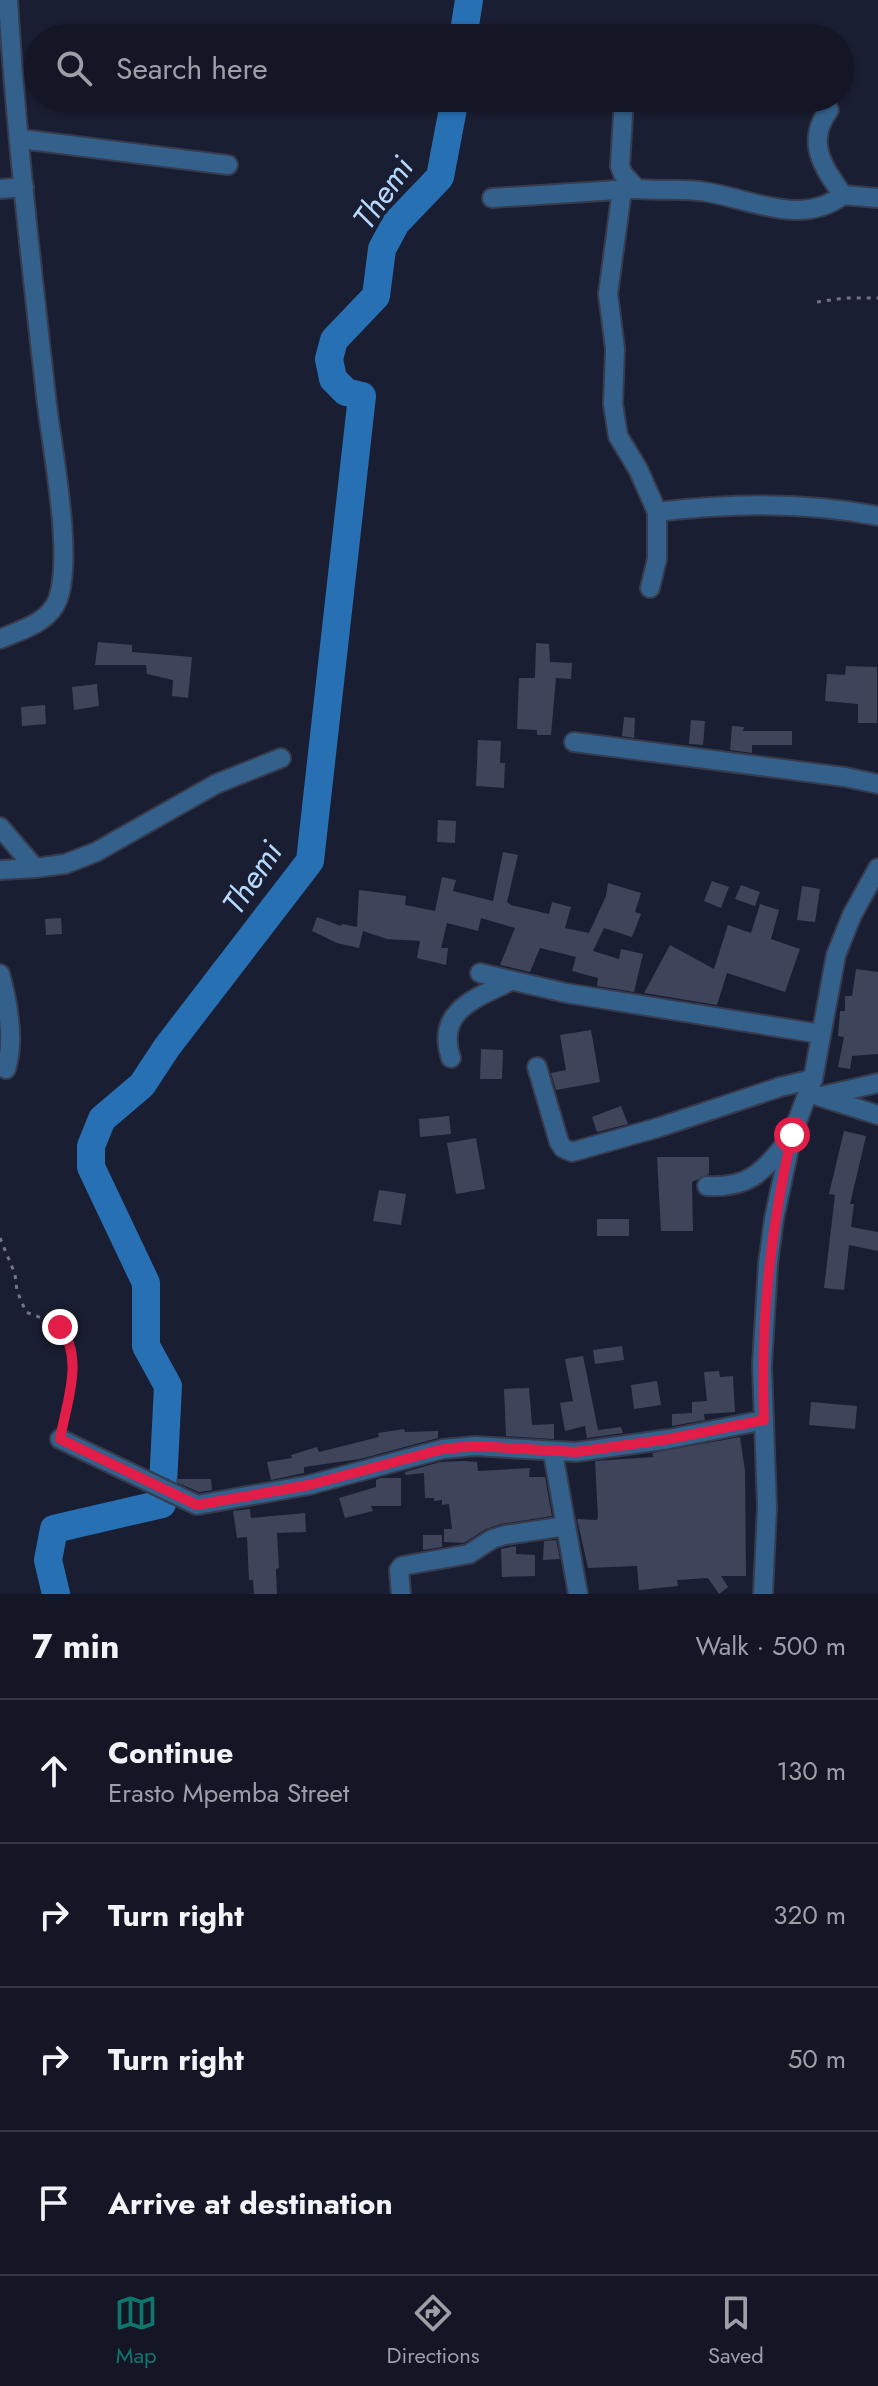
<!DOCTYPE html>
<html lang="en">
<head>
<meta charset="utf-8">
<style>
	body { margin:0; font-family:Jost,sans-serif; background:#1d1f2e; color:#f1f3f6 }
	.stop { position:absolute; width:24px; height:24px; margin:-18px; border:6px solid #e11d48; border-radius:50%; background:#fff }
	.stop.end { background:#e11d48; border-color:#fff; box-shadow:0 2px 8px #0008 }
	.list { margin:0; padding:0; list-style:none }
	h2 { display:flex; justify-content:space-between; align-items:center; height:104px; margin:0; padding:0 32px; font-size:34px }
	h2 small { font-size:26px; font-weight:400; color:#9d9fa7 }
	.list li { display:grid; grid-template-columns:52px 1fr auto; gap:24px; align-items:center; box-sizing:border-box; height:144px; padding:0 32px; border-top:2px solid #333543 }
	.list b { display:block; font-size:30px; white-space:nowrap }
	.list p { margin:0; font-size:26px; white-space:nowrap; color:#9d9fa7 }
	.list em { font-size:26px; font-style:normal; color:#9d9fa7 }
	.icon { flex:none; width:44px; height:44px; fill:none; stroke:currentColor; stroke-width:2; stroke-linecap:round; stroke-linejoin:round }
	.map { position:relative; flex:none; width:878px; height:1594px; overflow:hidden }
	.search { position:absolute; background:#141626; box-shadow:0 2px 6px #0004; left:24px; right:24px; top:24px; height:88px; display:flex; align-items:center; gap:20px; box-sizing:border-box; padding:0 28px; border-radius:44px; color:#9d9fa7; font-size:30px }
	.sheet { height:680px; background:#141626 }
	nav { display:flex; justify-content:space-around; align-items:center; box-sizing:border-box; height:112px; border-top:2px solid #333543; background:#141626; font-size:22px; color:#9d9fa7 }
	nav a { display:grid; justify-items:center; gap:4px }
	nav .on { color:#0f766e }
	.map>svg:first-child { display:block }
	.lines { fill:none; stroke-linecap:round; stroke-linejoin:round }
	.river { stroke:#2770b4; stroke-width:28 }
	.building { fill:#3e445a }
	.minor-casing { stroke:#373b4e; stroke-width:22 }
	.path { stroke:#717587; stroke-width:3; stroke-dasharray:4 6; stroke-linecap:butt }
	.minor { stroke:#34618b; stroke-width:18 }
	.route { stroke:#e11d48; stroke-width:10 }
	.labels { text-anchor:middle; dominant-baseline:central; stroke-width:7; stroke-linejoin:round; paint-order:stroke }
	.water-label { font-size:32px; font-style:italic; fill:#b6d8fd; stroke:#1a1e32 }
</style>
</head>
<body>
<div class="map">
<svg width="878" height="1594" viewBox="0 0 878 1594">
	<rect width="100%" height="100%" fill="#1a1e32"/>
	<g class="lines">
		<g class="river">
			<polyline points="463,38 469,0"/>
			<polyline points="56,1594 48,1560 54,1529 162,1504 168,1386 146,1346 146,1283 91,1167 91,1146 102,1119 142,1085 167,1047 310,861 362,396 346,392 333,379 329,359 334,340 376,296 382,249 396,223 440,177 455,98"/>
		</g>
	</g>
	<g class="building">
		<polygon points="98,642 132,645 132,652 192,657 188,698 172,696 173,680 147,674 146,665 95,665"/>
		<polygon points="536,643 549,644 550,662 572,663 571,679 556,678 551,735 537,735 537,730 517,729 519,678 535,678"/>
		<polygon points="846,666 877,667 877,723 858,723 858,704 825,701 827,674 845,675"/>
		<polygon points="97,684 99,706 74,710 72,687"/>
		<polygon points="45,705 46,724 22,726 21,707"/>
		<polygon points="624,717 635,718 634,738 622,736"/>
		<polygon points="691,720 705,721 703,745 689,744"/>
		<polygon points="732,726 744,727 743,731 792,731 792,745 752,745 752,753 730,750"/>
		<polygon points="478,740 501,741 500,763 505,763 504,788 476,786"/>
		<polygon points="438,820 456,821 455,843 437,842"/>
		<polygon points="503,852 518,855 507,902 511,905 549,914 552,902 571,907 565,928 589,933 606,896 608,883 641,893 635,912 641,914 632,937 604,928 593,951 619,959 621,949 643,954 634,992 597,986 598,978 572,971 576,957 540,948 530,972 500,965 515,928 481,918 478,931 447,923 441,948 448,948 446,965 417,958 420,941 387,939 363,931 359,948 337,943 312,931 317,917 341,926 342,924 357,927 359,890 406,896 405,905 435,911 442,877 456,880 453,891 493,901"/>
		<polygon points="712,881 729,887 721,908 704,901"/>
		<polygon points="741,885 760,892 755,906 735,899"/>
		<polygon points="802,886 820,889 815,922 797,920"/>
		<polygon points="760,904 779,910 771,939 800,949 785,992 727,973 717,1005 644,993 670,945 714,969 728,925 751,933"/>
		<polygon points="61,918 62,934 46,935 45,919"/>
		<polygon points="856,969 878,972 878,1054 852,1056 850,1069 838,1067 844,1037 838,1036 840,1011 845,1011 845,996 852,996"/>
		<polygon points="591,1030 600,1082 556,1090 551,1073 566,1070 560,1035"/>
		<polygon points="481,1049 503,1050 502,1079 480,1079"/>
		<polygon points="621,1106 628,1124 597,1132 592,1117"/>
		<polygon points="449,1116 451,1134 420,1137 419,1119"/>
		<polygon points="844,1131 866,1136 850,1204 854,1204 851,1227 878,1232 878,1251 849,1245 844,1290 824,1288 835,1195 829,1194"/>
		<polygon points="476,1138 485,1189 456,1194 447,1143"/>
		<polygon points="657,1157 709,1157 709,1174 692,1182 693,1231 661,1231"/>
		<polygon points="379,1190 406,1194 401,1225 373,1221"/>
		<rect x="597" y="1219" width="32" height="17"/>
		<polygon points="622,1346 624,1360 595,1364 593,1350"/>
		<polygon points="583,1356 598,1430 621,1427 623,1433 587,1438 585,1426 565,1431 560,1403 573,1401 565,1359"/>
		<polygon points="719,1371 720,1377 733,1376 735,1412 704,1414 705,1420 672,1426 672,1414 692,1413 692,1402 707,1401 704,1372"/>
		<polygon points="657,1381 661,1405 634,1409 631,1385"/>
		<polygon points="529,1388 532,1425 554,1424 554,1439 506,1436 504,1389"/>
		<polygon points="811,1402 857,1406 855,1429 809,1425"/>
		<polygon points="404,1429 405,1432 438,1431 438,1438 360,1459 304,1467 304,1473 271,1480 267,1462 292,1458 291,1455 317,1447 319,1452 379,1437 378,1433"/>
		<polygon points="740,1437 745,1471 746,1576 721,1576 728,1587 719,1594 708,1578 677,1580 678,1586 639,1590 637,1566 588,1568 577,1519 597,1520 598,1517 595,1461 653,1457 652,1453"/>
		<polygon points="464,1461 477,1462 478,1471 530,1468 529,1477 545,1477 552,1516 501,1524 486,1529 464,1543 444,1542 444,1529 452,1529 449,1504 442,1505 442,1500 434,1501 434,1498 425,1498 424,1473 405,1475 405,1472 440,1462"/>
		<polygon points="381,1478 401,1478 401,1506 371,1506 373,1511 345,1518 339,1498 376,1487 376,1480"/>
		<polygon points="176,1479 211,1479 212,1490 199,1492 176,1482"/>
		<polygon points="250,1509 251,1518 305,1513 306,1532 277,1533 279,1568 276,1569 277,1594 254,1594 253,1580 249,1580 247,1537 237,1538 233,1511"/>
		<polygon points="423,1535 442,1535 442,1547 423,1550"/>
		<polygon points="556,1540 560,1559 543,1560 544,1541"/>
		<polygon points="516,1546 516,1554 535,1555 535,1576 502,1577 501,1549"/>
	</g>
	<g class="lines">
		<g class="minor-casing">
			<g id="minor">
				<path d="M624 98 620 166 623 174 637 189C660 191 684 188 706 192 751 199 801 227 843 195L878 198"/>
				<path d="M829 110C805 142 823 167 843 195"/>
				<polyline points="21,139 228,165"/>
				<polyline points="0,189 24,187"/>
				<polyline points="622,190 608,294 615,349 613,404 618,436 638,469 657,512 657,559 650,588"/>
				<polyline points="492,198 633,189"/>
				<path d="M657 512C730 503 806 502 878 516"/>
				<path d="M0 639C21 630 49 623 58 599 73 555 53 454 47 405 32 271 16 135 8 0"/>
				<polyline points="574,742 845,777 878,784"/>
				<polyline points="0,827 35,868"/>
				<polyline points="0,870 35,868 65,864 96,852 216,784 281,758"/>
				<polyline points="480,973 566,993 821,1034"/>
				<path d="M0 974C8 1003 15 1040 6 1069"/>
				<path d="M451 1058C435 1011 476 998 511 981"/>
				<polyline points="537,1067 559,1142 563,1148 572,1152 660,1127 780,1087 813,1079"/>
				<polyline points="808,1093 878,1115"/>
				<polyline points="822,1096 878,1083"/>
				<path d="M707 1186C750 1188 762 1172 788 1141"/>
				<polyline points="60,1439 197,1505 309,1485 443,1449 475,1446 576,1452 669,1439 764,1420"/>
				<polyline points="553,1453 578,1594"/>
				<polyline points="401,1594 399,1570 402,1566 469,1554 492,1539 505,1535 566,1526"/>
				<polyline points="763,1594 767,1507 762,1365 768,1264 774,1219 792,1135 813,1079 836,955 852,915 878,868"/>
			</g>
		</g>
		<g class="path">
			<polyline points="817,302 845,298 878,298"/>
			<path d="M0 1238 15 1274 17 1291 26 1312C38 1317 52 1321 61 1329 83 1349 67 1399 63 1423"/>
		</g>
		<use href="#minor" class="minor"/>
	</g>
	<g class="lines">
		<path class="route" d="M60 1327C85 1358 66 1404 60 1439L197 1505 309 1485 443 1449 475 1446 576 1452 669 1439 764 1420C760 1323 770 1230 792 1135"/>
	</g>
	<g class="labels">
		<g class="water-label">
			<text transform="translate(383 193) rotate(-55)">Themi</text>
			<text transform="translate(252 878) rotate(-56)">Themi</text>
		</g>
	</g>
</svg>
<div class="stop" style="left:792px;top:1135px"></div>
<div class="stop end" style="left:60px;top:1327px"></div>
<div class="search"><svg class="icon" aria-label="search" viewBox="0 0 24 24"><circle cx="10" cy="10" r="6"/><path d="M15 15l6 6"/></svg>Search here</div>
</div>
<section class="sheet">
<h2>7 min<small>Walk · 500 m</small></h2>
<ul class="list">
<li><svg class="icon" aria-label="ahead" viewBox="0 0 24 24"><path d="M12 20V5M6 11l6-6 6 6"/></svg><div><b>Continue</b><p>Erasto Mpemba Street</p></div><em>130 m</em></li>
<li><svg class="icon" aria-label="right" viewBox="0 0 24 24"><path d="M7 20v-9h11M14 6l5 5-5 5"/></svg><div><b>Turn right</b></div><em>320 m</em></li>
<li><svg class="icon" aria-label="right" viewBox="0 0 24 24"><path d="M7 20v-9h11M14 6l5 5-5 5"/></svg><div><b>Turn right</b></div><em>50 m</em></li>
<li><svg class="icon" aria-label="arrive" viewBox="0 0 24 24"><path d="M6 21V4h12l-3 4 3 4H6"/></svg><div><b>Arrive at destination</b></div></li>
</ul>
</section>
<nav>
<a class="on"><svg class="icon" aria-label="map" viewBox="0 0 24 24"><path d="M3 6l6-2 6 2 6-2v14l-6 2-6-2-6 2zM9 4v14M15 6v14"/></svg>Map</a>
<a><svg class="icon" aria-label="directions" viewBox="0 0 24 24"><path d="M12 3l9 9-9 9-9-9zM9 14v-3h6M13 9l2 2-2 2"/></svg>Directions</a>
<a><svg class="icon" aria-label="saved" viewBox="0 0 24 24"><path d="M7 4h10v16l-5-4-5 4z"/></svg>Saved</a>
</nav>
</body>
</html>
